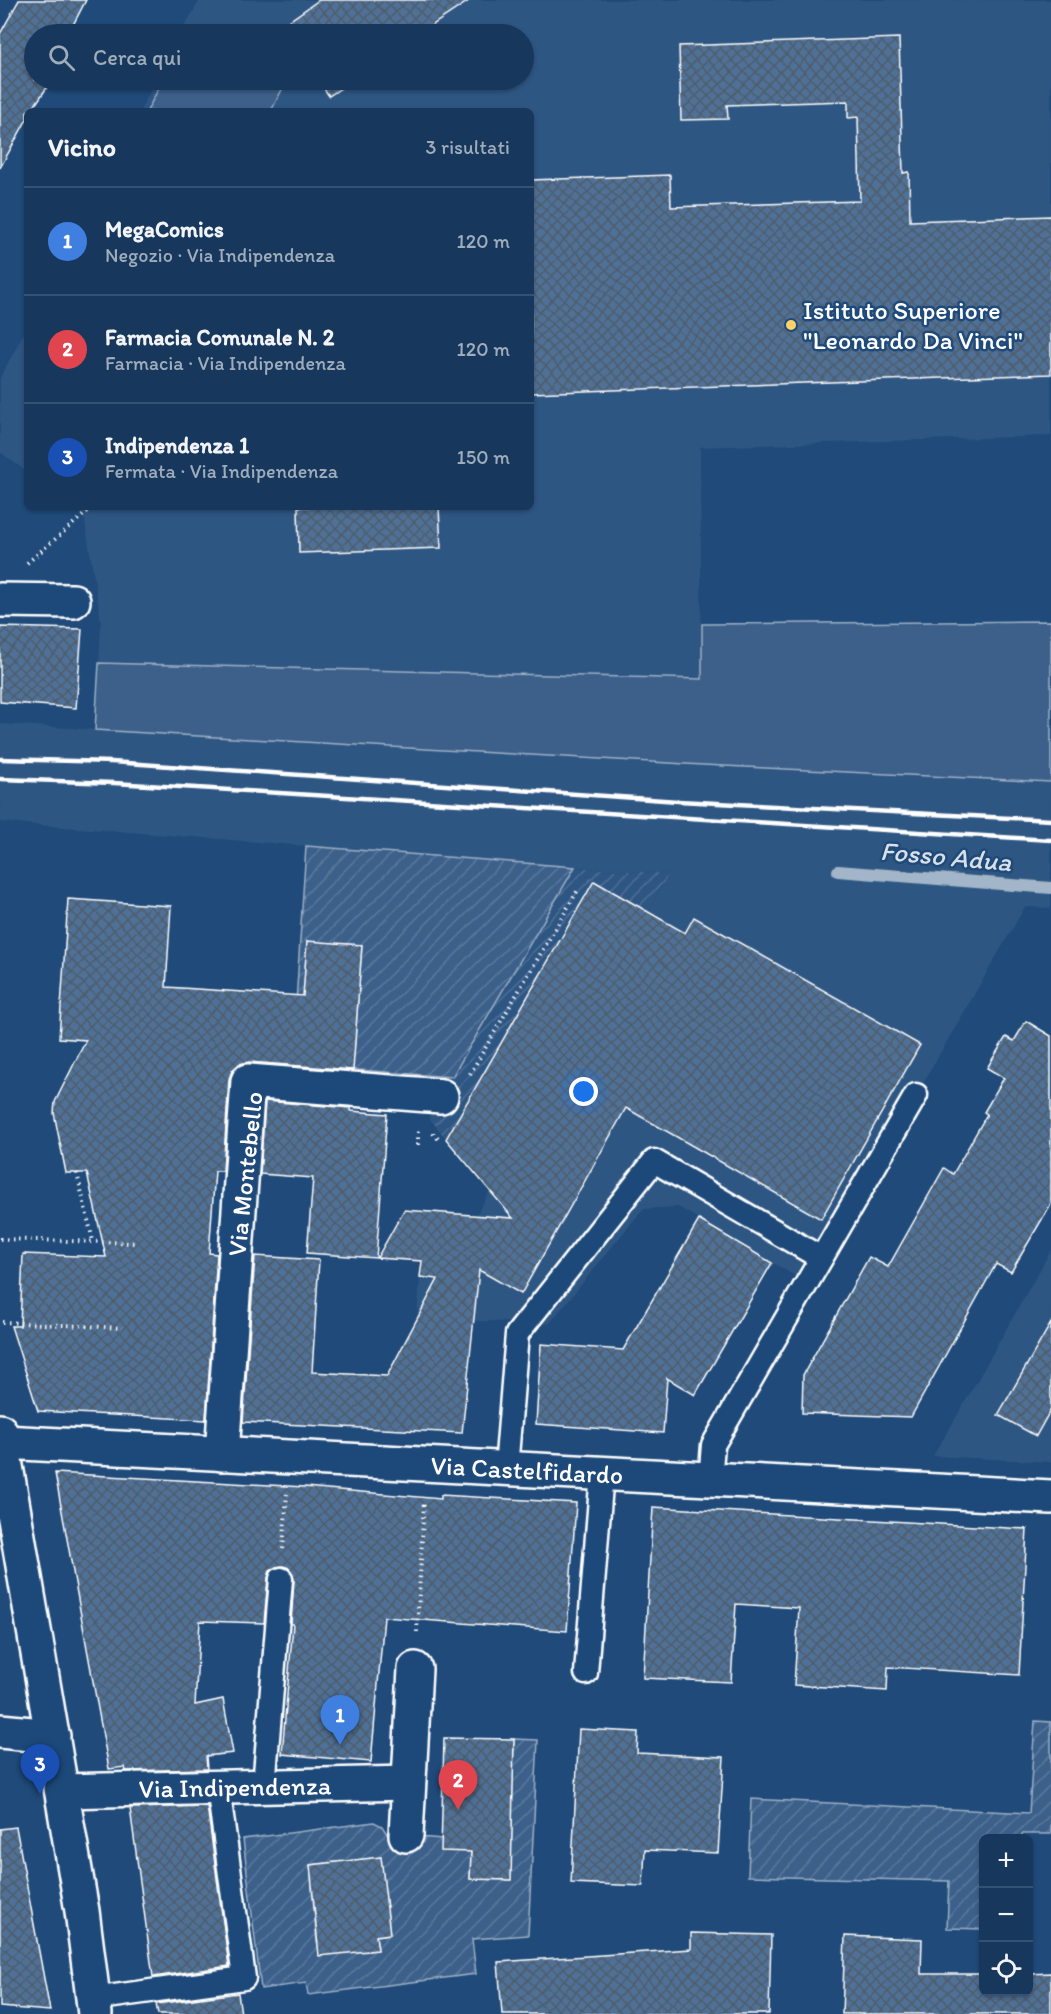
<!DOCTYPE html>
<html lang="it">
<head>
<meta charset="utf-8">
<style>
	body { margin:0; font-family:Itim,sans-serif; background:#203f62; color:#f1f3f6 }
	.controls { position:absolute; right:18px; bottom:18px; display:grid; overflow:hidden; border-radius:9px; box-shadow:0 2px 4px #0004 }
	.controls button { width:54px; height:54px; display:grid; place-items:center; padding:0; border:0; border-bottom:2px solid #365272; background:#17385c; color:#f1f3f6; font:30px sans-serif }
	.you { position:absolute; left:584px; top:1092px; width:21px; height:21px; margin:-15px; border:4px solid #fff; border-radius:50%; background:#1a73e8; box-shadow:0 0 0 9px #1a73e833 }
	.badge { display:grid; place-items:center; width:39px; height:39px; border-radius:50%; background:#ffd166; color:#fff; font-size:20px; font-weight:700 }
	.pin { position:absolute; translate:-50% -50px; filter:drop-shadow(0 2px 3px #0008) }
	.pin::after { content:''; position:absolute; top:32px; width:21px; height:18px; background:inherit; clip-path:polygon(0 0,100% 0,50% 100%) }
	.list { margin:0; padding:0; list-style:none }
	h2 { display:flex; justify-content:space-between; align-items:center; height:78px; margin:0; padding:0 24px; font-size:26px }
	h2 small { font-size:20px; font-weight:400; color:#9eacbb }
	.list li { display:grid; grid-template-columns:39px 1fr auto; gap:18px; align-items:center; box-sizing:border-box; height:108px; padding:0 24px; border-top:2px solid #365272 }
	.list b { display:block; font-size:22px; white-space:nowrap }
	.list p { margin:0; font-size:20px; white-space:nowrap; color:#9eacbb }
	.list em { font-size:20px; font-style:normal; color:#9eacbb }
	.icon { flex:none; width:33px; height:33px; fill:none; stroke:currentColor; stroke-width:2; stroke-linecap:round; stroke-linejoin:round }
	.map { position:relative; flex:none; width:1051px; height:2014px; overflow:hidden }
	.search { position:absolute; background:#17385c; box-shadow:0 2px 4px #0004; left:24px; top:24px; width:510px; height:66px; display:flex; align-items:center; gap:15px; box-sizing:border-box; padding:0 21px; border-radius:33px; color:#9eacbb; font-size:22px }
	.panel { position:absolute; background:#17385c; box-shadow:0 2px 4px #0004; left:24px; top:108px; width:510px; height:402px; border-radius:9px }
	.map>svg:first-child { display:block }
	.built { fill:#2e5683 }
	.industrial { fill:url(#industrial-furrows) }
	.grass { fill:#3c618b; stroke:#9eb0c5; stroke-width:1.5 }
	.garden { fill:url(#garden-furrows); stroke:#9eb0c5; stroke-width:1.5; fill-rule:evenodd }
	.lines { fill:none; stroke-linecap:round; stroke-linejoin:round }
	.stream { stroke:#a3b5c8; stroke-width:12 }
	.building { fill:url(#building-cross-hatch); stroke:#fff; stroke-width:1.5 }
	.lane-casing { stroke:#fff; stroke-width:27 }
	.street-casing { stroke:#fff; stroke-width:38 }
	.secondary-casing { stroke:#fff; stroke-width:38 }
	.path { stroke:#fff; stroke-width:4; stroke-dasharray:1.5 4.5; stroke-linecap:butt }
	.lane { stroke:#1f4a7a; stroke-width:22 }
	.street { stroke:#1f4a7a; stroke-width:33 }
	.secondary { stroke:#1f4a7a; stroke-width:33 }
	.rail { stroke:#fff; stroke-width:4.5 }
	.poi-dot { fill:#ffd166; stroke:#1f4a7a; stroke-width:2 }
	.labels { text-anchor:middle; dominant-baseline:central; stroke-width:5; stroke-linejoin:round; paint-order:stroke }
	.poi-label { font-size:26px; fill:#fff; stroke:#1f4a7a; text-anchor:start }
	.street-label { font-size:26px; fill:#fff; stroke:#1f4a7a }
	.water-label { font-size:27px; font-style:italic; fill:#d8e0e8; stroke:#1f4a7a }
</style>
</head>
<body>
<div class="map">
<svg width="1051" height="2014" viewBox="0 0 1051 2014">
	<defs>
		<pattern id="industrial-furrows" width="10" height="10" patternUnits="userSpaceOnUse" patternTransform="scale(1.5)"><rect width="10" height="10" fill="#2e5683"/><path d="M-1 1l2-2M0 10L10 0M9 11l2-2" fill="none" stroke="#4d6f96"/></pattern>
		<pattern id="garden-furrows" width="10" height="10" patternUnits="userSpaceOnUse" patternTransform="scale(1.5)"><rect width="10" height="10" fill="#3c618b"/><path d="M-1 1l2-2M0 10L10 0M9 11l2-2" fill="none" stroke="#59799c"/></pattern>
		<pattern id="building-cross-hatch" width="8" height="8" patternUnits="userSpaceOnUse" patternTransform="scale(1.5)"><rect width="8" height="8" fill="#507197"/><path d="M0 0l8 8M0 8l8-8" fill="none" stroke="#4e5b6a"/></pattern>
	</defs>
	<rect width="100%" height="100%" fill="#1f4a7a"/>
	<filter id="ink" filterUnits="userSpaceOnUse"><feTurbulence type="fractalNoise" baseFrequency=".0167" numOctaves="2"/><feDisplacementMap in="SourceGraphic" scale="12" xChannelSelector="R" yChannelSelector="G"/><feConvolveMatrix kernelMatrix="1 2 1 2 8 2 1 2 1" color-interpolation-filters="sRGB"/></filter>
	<g filter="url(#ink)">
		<g class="built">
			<polygon points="200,0 1051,0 1051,436 700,447 702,679 99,663 101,622 84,515 73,507 531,507 531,111 140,111 156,80 524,80 524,34 180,34"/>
			<polygon points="27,327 27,472 0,452 0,378"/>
			<polygon points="0,724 703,765 1051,782 1051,908 1025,907 807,1283 678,1207 643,1209 549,1324 417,1318 420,1277 451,1280 453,1256 669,874 0,822"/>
			<polygon points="1051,1250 1051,1462 933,1456 965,1402"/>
		</g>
		<polygon class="industrial" points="575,867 669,874 490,1191 429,1118"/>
		<g class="grass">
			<polygon points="163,80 287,80 271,111 147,111"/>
			<polygon points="1051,621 1051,782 703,765 95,730 99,663 702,679 702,624"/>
		</g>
		<g class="garden">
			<path d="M306 846 575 867 452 1077 292 1065ZM307 942 362 945 354 1053 300 1050Z"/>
			<polygon points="1035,1721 1051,1722 1051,1834 1022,1834 1021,1838 984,1838 983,1929 947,1928 949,1881 748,1876 751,1799 1029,1813"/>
			<path d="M514 1739 538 1740 528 1935 472 1939 476 1974 308 1995 306 1983 261 1989 243 1839 374 1822 382 1826 387 1834 442 1839 471 1852 470 1879 510 1880ZM381 1857 390 1934 376 1936 378 1949 317 1943 310 1865Z"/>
		</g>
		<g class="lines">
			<polyline class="stream" points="838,871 1051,888"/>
		</g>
		<g class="building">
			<polygon points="19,0 86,0 72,27 79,30 77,34 34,34 34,80 52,80 31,111 27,111 27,119 0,168 0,34"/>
			<polygon points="319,0 470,0 419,34 288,34 282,26"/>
			<polygon points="899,38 903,173 909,172 910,221 1051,216 1051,374 531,393 531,180 670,175 671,207 860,201 858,117 848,118 848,101 727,105 728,119 681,120 679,46"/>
			<polygon points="318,80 353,80 329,96"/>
			<polygon points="298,507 439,507 441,548 299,553"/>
			<polygon points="0,627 82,629 76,708 0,702"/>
			<polygon points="594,881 685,933 694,917 920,1045 821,1219 626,1108 521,1294 479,1270 462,1433 243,1422 255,1256 319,1260 312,1372 387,1376 438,1279 420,1277 422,1261 377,1258 404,1210 513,1218 446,1139"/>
			<polygon points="68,899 171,906 166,987 303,996 307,941 362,945 353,1070 249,1062 239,1064 232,1071 229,1079 223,1171 215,1171 209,1253 217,1254 206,1420 38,1411 11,1326 20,1326 23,1254 106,1257 87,1173 66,1173 54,1113 55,1102 86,1040 59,1038"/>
			<polygon points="1026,1021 1051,1036 1051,1204 1011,1272 996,1264 911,1417 802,1413 803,1375 869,1257 888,1267 944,1168 953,1174 987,1114 984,1112 1004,1078 987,1068 1006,1037 1014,1041"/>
			<polygon points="265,1101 351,1108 351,1111 387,1114 376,1258 307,1253 313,1178 260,1174"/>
			<polygon points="699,1220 772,1263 695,1395 667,1378 663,1433 536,1424 541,1344 623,1350"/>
			<polygon points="1051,1323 1051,1409 1036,1436 998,1415"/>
			<polygon points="55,1473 305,1487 441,1499 441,1495 576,1503 567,1631 384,1617 371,1762 282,1754 293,1624 291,1624 294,1580 293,1574 289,1568 283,1566 276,1567 270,1571 268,1578 264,1623 200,1621 195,1705 223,1699 233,1753 206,1756 207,1769 126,1771 125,1767 109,1769"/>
			<polygon points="653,1507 1027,1529 1019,1675 888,1667 887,1691 794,1685 799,1608 736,1604 731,1682 643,1678"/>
			<polygon points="579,1729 638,1732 637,1753 724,1757 718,1853 645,1850 643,1886 571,1883"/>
			<polygon points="444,1738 514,1739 511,1880 470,1879 471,1852 441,1851"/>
			<polygon points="207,1806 229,1966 153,1977 130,1808"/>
			<polygon points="16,1827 50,2011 0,2007 0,1829"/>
			<polygon points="381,1857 390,1934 376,1936 378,1950 319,1956 310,1865"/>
			<polygon points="691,1933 771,1935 769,2014 502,2014 498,1962 691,1949"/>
			<polygon points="845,1936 922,1939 921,1974 984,1974 984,1992 1029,1992 1029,1974 1051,1973 1051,2014 842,2014"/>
			<polygon points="238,1993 241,2014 158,2014 156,2004"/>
		</g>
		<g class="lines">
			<g class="lane-casing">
				<g id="lane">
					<polyline points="506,1469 517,1334 654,1161 821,1258"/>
					<polyline points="710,1480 713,1445 916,1095"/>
					<polyline points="586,1673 602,1473"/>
					<polyline points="264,1786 281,1579"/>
					<polyline points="93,1999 244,1978 218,1787"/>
				</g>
			</g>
			<g class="street-casing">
				<g id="street">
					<polyline points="0,600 73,601"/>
					<polyline points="3,1442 1051,1497"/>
					<polyline points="222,1454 248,1081 441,1096"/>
					<polyline points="0,1731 53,1736"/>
					<polyline points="62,1791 408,1783"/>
					<polyline points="406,1835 415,1669"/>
				</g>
			</g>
			<g class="secondary-casing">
				<polyline id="secondary" points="0,1431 82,1911 95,2014"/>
			</g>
			<g class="path">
				<polyline points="27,563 93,507"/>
				<polyline points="470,1074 578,890"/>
				<polyline points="433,1133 441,1142"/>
				<polyline points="418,1145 418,1131"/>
				<polyline points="77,1173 93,1241"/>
				<polyline points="0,1239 137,1243"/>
				<polyline points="2,1322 122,1328"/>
				<polyline points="283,1549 287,1494"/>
				<polyline points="417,1632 424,1502"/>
			</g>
			<use href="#lane" class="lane"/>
			<use href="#street" class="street"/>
			<use href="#secondary" class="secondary"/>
			<g class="rail">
				<polyline points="0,759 112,762 678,801 1051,820"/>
				<polyline points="0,779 114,783 1051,840"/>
			</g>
		</g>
	</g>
	<circle class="poi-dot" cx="791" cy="325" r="6"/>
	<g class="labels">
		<g class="poi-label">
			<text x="803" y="310">Istituto Superiore<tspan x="803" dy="30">"Leonardo Da Vinci"</tspan></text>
		</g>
		<g class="street-label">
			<text transform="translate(245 1174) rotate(-84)">Via Montebello</text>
			<text transform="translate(527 1470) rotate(3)">Via Castelfidardo</text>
			<text transform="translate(235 1787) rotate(-1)">Via Indipendenza</text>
		</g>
		<g class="water-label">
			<text transform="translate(946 856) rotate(5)">Fosso Adua</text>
		</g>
	</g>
</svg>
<div class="controls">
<button>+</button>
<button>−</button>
<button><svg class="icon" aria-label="locate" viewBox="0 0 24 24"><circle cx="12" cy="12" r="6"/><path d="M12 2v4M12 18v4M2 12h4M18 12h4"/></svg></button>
</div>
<div class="you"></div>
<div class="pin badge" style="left:340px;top:1745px;background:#3f7fe0">1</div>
<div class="pin badge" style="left:458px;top:1810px;background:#e0444e">2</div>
<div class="pin badge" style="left:40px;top:1794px;background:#1a4fb4">3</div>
<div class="search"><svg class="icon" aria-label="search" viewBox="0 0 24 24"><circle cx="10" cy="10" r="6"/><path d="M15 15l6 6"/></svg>Cerca qui</div>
<section class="panel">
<h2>Vicino<small>3 risultati</small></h2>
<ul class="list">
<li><span class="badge" style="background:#3f7fe0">1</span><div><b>MegaComics</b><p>Negozio · Via Indipendenza</p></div><em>120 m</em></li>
<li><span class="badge" style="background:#e0444e">2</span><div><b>Farmacia Comunale N. 2</b><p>Farmacia · Via Indipendenza</p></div><em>120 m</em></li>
<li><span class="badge" style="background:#1a4fb4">3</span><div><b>Indipendenza 1</b><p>Fermata · Via Indipendenza</p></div><em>150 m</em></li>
</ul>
</section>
</div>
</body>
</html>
